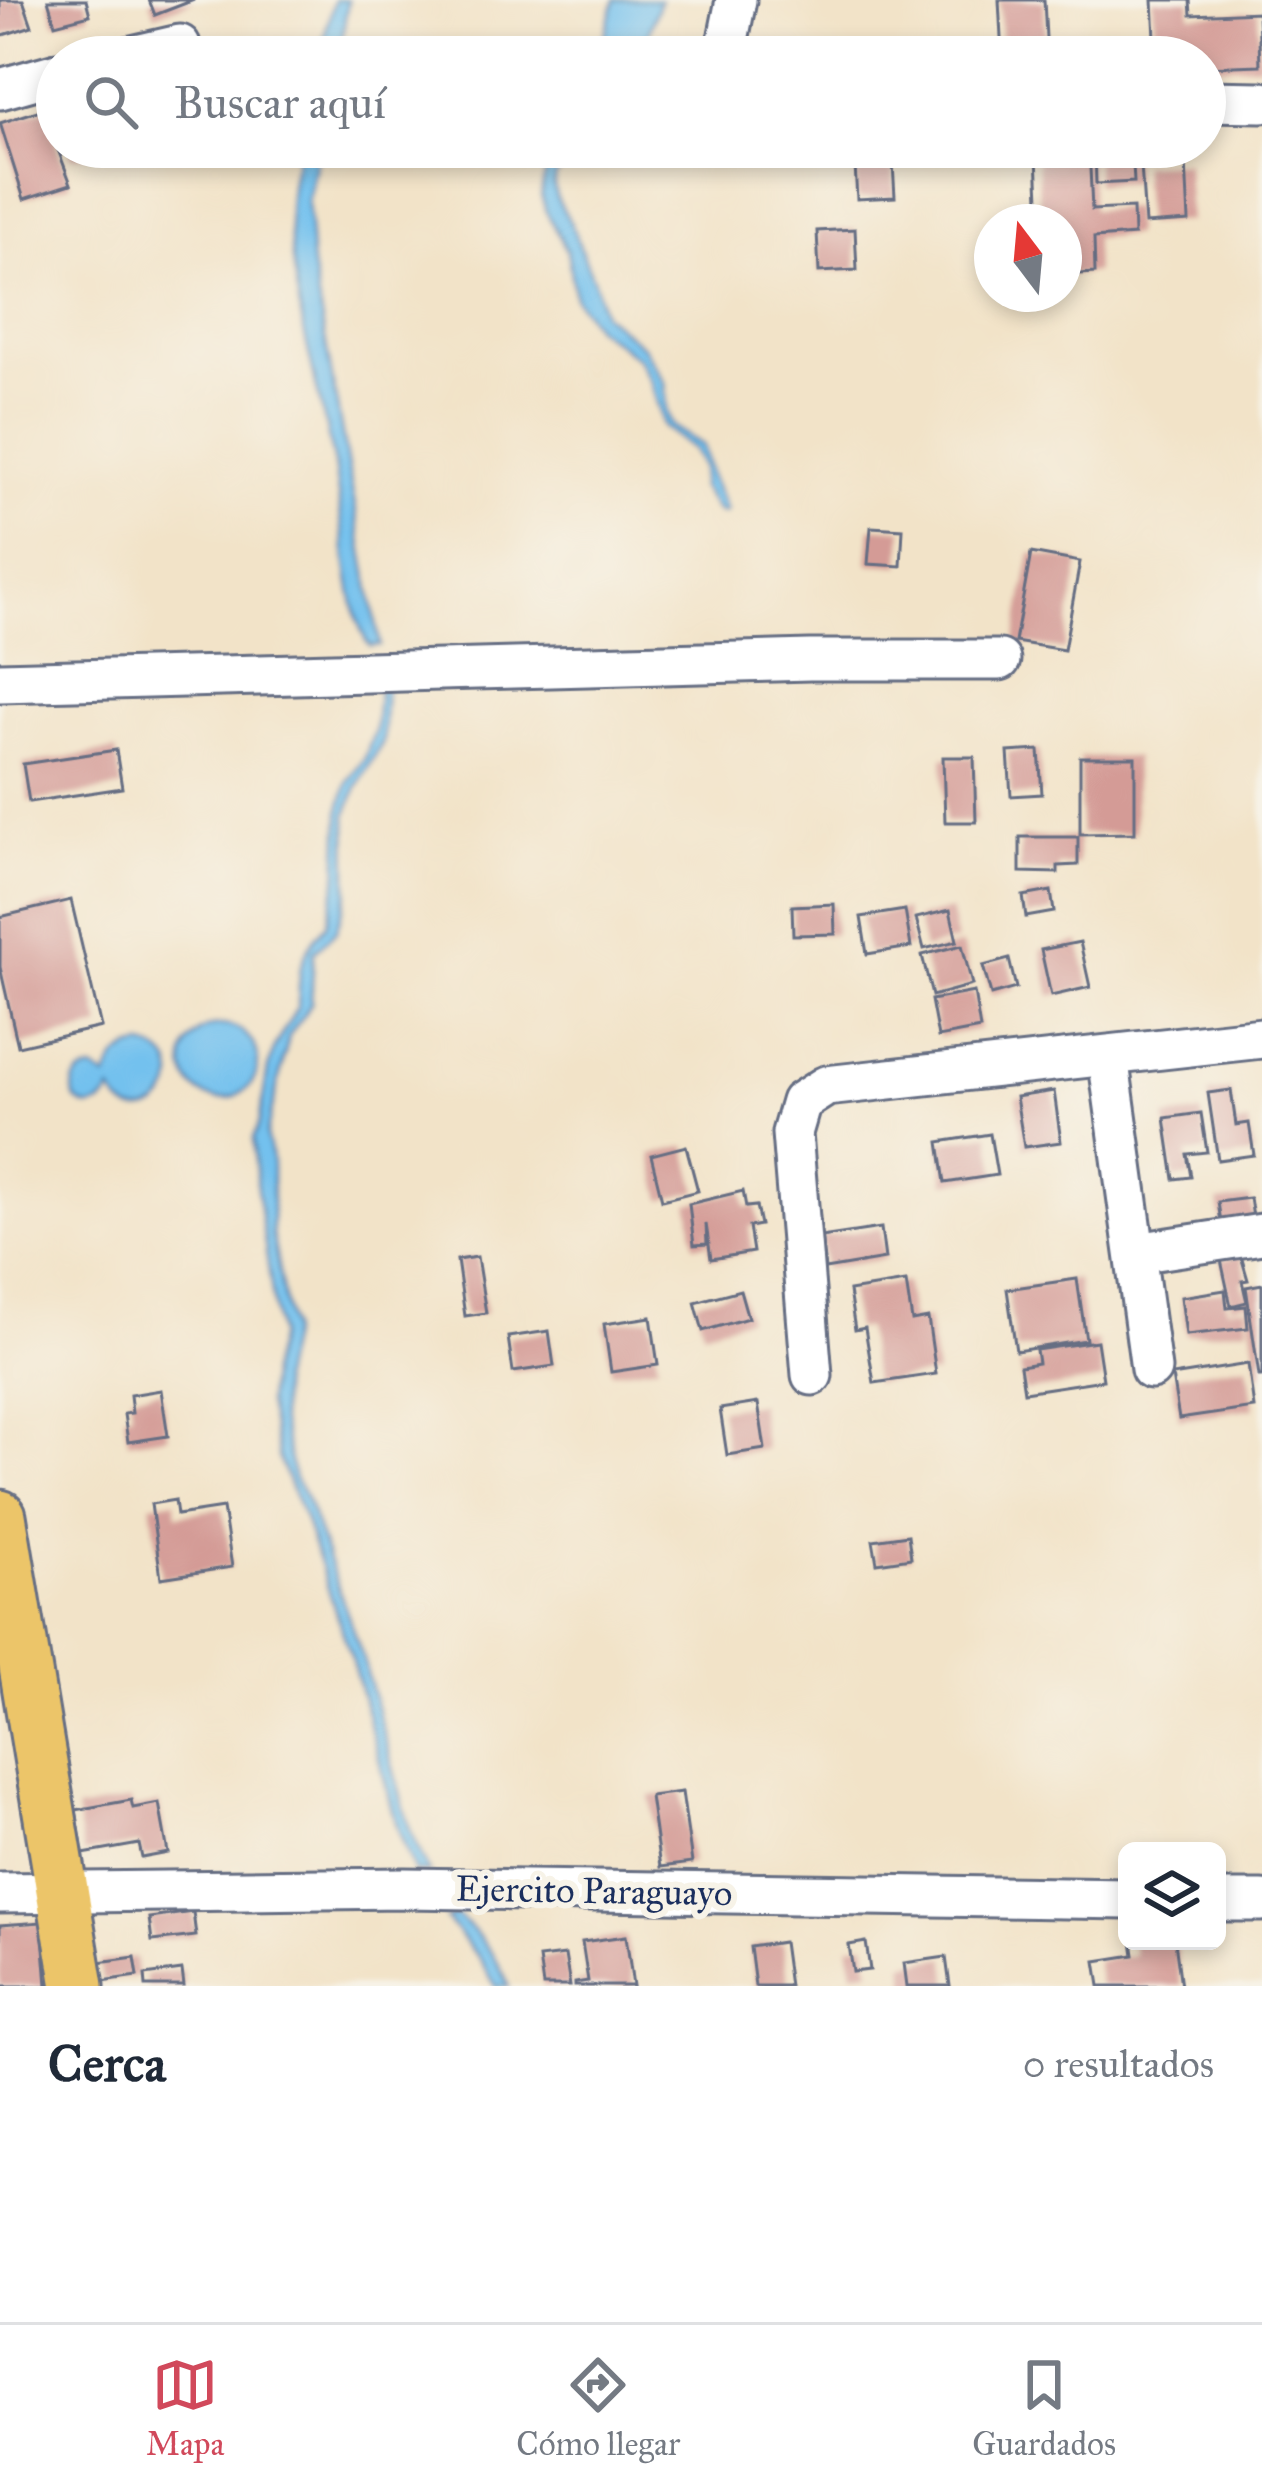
<!DOCTYPE html>
<html lang="es">
<head>
<meta charset="utf-8">
<style>
	body { margin:0; font-family:"IM FELL Great Primer",serif; background:#f2f2f3; color:#1f2937 }
	.controls { position:absolute; right:36px; bottom:36px; display:grid; overflow:hidden; border-radius:18px; box-shadow:0 6px 18px #0003 }
	.controls button { width:108px; height:108px; display:grid; place-items:center; padding:0; border:0; border-bottom:3px solid #e0e1e3; background:#fff; color:#1f2937; font:60px sans-serif }
	.compass { position:absolute; left:974px; top:204px; width:108px; height:108px; border-radius:50%; background:#fff; box-shadow:0 6px 18px #0003; rotate:344deg }
	.list { margin:0; padding:0; list-style:none }
	h2 { display:flex; justify-content:space-between; align-items:center; height:156px; margin:0; padding:0 48px; font-size:51px }
	h2 small { font-size:39px; font-weight:400; color:#747a83 }
	.icon { flex:none; width:66px; height:66px; fill:none; stroke:currentColor; stroke-width:2; stroke-linecap:round; stroke-linejoin:round }
	.map { position:relative; flex:none; width:1262px; height:1986px; overflow:hidden }
	.search { position:absolute; background:#fff; box-shadow:0 6px 18px #0003; left:36px; right:36px; top:36px; height:132px; display:flex; align-items:center; gap:30px; box-sizing:border-box; padding:0 42px; border-radius:66px; color:#747a83; font-size:45px }
	.sheet { height:336px; background:#fff }
	nav { display:flex; justify-content:space-around; align-items:center; box-sizing:border-box; height:168px; border-top:3px solid #e0e1e3; background:#fff; font-size:33px; color:#747a83 }
	nav a { display:grid; justify-items:center; gap:6px }
	nav .on { color:#d1495b }
	.map>svg:first-child { display:block }
	.water { fill:#73c1ee; stroke:#4778a6; stroke-width:3 }
	.building { fill:#d49b96 }
	.lines { fill:none; stroke-linecap:round; stroke-linejoin:round }
	.minor-casing { stroke:#666e83; stroke-width:45 }
	.major-casing { stroke:#666e83; stroke-width:57 }
	.minor { stroke:#fff; stroke-width:39 }
	.major { stroke:#ecc569; stroke-width:51 }
	.labels { text-anchor:middle; dominant-baseline:central; stroke-width:12; stroke-linejoin:round; paint-order:stroke }
	.street-label { font-size:36px; fill:#1b2f5e; stroke:#f7f3e8 }
</style>
</head>
<body>
<div class="map">
<svg width="1262" height="1986" viewBox="0 0 1262 1986">
	<rect width="100%" height="100%" fill="#f7f3e8"/>
	<filter id="ink" filterUnits="userSpaceOnUse"><feTurbulence type="fractalNoise" baseFrequency=".00833" numOctaves="2"/><feDisplacementMap in="SourceGraphic" scale="24" xChannelSelector="R" yChannelSelector="G"/><feConvolveMatrix kernelMatrix="1 2 1 2 8 2 1 2 1" color-interpolation-filters="sRGB"/></filter>
	<filter id="wash" filterUnits="userSpaceOnUse"><feTurbulence type="fractalNoise" baseFrequency=".004" numOctaves="4" result="noise"/><feDisplacementMap in="SourceGraphic" scale="48" xChannelSelector="R" yChannelSelector="G"/><feGaussianBlur stdDeviation="2.7" result="paint"/><feColorMatrix in="noise" values="0 0 0 0 0 0 0 0 0 0 0 0 0 0 0 0 0 1.4 0 .05"/><feComposite in="paint" operator="in"/></filter>
	<g filter="url(#wash)">
		<rect width="100%" height="100%" fill="#f2e3c8"/>
		<g class="water">
			<polygon points="334,0 348,0 339,57 319,57"/>
			<polygon points="615,0 660,0 640,57 591,57 604,39"/>
			<path d="M300 147H319L307 200 312 266 380 645 370 646C348 622 341 503 334 465 319 390 296 315 290 238 288 205 290 178 300 147Z"/>
			<polygon points="562,147 581,147 556,175 554,185 556,197 570,222 595,284 603,314 643,346 655,366 665,383 667,412 672,426 702,445 711,478 726,511 722,513 716,510 701,487 702,467 693,449 664,427 651,382 639,359 595,327 575,298 567,251 546,211 541,195 546,167"/>
			<polygon points="379,685 386,686 383,742 357,787 347,814 348,893 336,931 314,952 311,1004 289,1036 266,1135 272,1161 272,1234 290,1331 280,1379 280,1419 294,1478 306,1498 362,1655 410,1830 429,1872 415,1872 398,1829 351,1656 304,1518 279,1460 267,1404 269,1372 278,1335 257,1189 253,1139 259,1124 268,1068 275,1046 298,1006 300,970 305,955 314,939 327,924 337,882 340,808 348,781 365,758 375,730"/>
			<circle cx="221" cy="1062" r="37"/>
			<path d="M144 1046C211 1063 145 1150 111 1091 103 1108 87 1113 74 1097 71 1082 76 1073 92 1070L107 1078C113 1058 123 1048 144 1046Z"/>
			<path d="M456 1915C478 1933 499 1959 509 1986H496L479 1958 446 1919Z"/>
		</g>
		<g id="blocks">
			<g class="building">
				<polygon points="0,0 23,0 32,26 0,36"/>
				<polygon points="48,0 86,0 90,15 55,24"/>
				<polygon points="149,0 194,0 155,15"/>
				<polygon points="999,0 1044,0 1047,57 1002,57"/>
				<polygon points="1153,0 1190,0 1191,15 1258,12 1260,65 1205,67 1205,57 1156,57"/>
				<polygon points="47,108 57,147 71,184 24,199 0,123"/>
				<polygon points="70,147 127,147 127,150 71,157"/>
				<polygon points="883,147 892,147 895,197 857,199 854,149"/>
				<polygon points="1069,147 1089,147 1092,210 1133,208 1134,235 1094,238 1095,273 1064,275 1064,222 1040,222 1037,157 1069,155"/>
				<polygon points="1132,147 1134,182 1096,184 1095,149"/>
				<polygon points="1186,162 1189,221 1145,224 1141,165"/>
				<polygon points="855,229 857,270 819,272 817,231"/>
				<polygon points="871,527 903,529 901,566 868,564"/>
				<polygon points="1031,553 1080,562 1064,650 1015,642"/>
				<polygon points="116,750 122,788 29,802 23,764"/>
				<polygon points="1039,750 1042,794 1011,796 1008,752"/>
				<polygon points="943,757 974,757 976,822 945,822"/>
				<polygon points="1080,757 1135,757 1135,833 1080,834"/>
				<polygon points="1020,837 1078,837 1078,865 1058,866 1058,873 1020,872"/>
				<polygon points="1051,891 1054,912 1026,917 1023,896"/>
				<polygon points="71,900 101,1027 18,1046 0,967 0,917"/>
				<polygon points="834,904 835,934 793,935 792,906"/>
				<polygon points="905,910 911,947 867,954 861,917"/>
				<polygon points="950,910 957,941 924,949 916,918"/>
				<polygon points="1080,942 1090,987 1051,996 1041,950"/>
				<polygon points="962,945 972,985 932,996 922,955"/>
				<polygon points="1009,959 1016,988 991,995 983,966"/>
				<polygon points="974,992 980,1029 938,1037 931,1000"/>
				<polygon points="1231,1090 1236,1125 1249,1123 1254,1155 1218,1160 1208,1093"/>
				<polygon points="1054,1091 1061,1142 1024,1147 1016,1097"/>
				<polygon points="1201,1113 1207,1152 1187,1154 1191,1177 1174,1179 1165,1118"/>
				<polygon points="990,1134 997,1175 945,1183 939,1142"/>
				<polygon points="686,1146 698,1191 662,1200 651,1155"/>
				<polygon points="743,1191 746,1207 756,1206 760,1225 749,1227 753,1252 711,1259 706,1224 707,1244 694,1245 689,1204"/>
				<polygon points="1250,1198 1254,1224 1222,1229 1218,1202"/>
				<polygon points="881,1228 885,1259 825,1269 821,1237"/>
				<polygon points="1241,1256 1248,1280 1242,1281 1247,1302 1231,1306 1221,1260"/>
				<polygon points="477,1257 486,1313 465,1316 457,1260"/>
				<polygon points="1077,1279 1086,1340 1016,1351 1007,1289"/>
				<polygon points="906,1282 912,1321 928,1318 936,1374 874,1383 865,1328 855,1330 849,1291"/>
				<polygon points="1262,1284 1262,1376 1259,1376 1246,1287"/>
				<polygon points="740,1290 748,1318 703,1331 695,1302"/>
				<polygon points="1225,1290 1227,1308 1246,1306 1248,1328 1186,1335 1181,1297"/>
				<polygon points="651,1317 658,1365 611,1372 604,1324"/>
				<polygon points="549,1331 554,1366 513,1372 508,1337"/>
				<polygon points="1097,1341 1103,1380 1024,1392 1020,1366 1038,1363 1036,1350"/>
				<polygon points="1248,1364 1254,1408 1179,1419 1172,1376"/>
				<polygon points="161,1390 168,1436 128,1442 124,1414 132,1413 130,1395"/>
				<polygon points="758,1403 765,1449 727,1455 720,1409"/>
				<polygon points="175,1500 177,1515 223,1508 232,1567 161,1578 151,1504"/>
				<polygon points="908,1535 911,1558 877,1563 873,1540"/>
				<polygon points="682,1792 692,1863 660,1867 650,1796"/>
				<polygon points="131,1800 133,1808 159,1803 168,1853 142,1858 139,1844 83,1854 76,1810"/>
				<polygon points="193,1912 196,1936 152,1941 149,1918"/>
				<polygon points="42,1922 47,1986 0,1986 0,1925"/>
				<polygon points="626,1936 633,1986 575,1986 575,1983 588,1981 582,1942"/>
				<polygon points="1132,1941 1175,1941 1181,1986 1100,1986 1096,1961 1134,1955"/>
				<polygon points="783,1942 789,1986 755,1986 750,1947"/>
				<polygon points="866,1942 870,1970 853,1972 849,1945"/>
				<polygon points="565,1955 570,1986 543,1986 539,1958"/>
				<polygon points="135,1957 138,1976 102,1981 99,1962"/>
				<polygon points="946,1957 950,1986 907,1986 904,1963"/>
				<polygon points="182,1970 184,1986 146,1986 145,1975"/>
			</g>
		</g>
	</g>
	<g filter="url(#ink)">
		<use href="#blocks" fill-opacity="0" stroke="#666e83" stroke-width="3"/>
		<g class="lines">
			<g class="minor-casing">
				<g id="minor">
					<polyline points="128,57 180,45"/>
					<polyline points="728,57 726,50 736,0"/>
					<polyline points="0,89 57,73"/>
					<polyline points="1205,101 1262,102"/>
					<polyline points="0,682 810,660 1000,660"/>
					<polyline points="1108,1056 1151,1369"/>
					<polyline points="1136,1253 1262,1234"/>
					<polyline points="812,1375 792,1133 801,1102 826,1086 1262,1038"/>
					<polyline points="0,1893 404,1888 1127,1899"/>
					<polyline points="1217,1901 1262,1901"/>
				</g>
			</g>
			<g class="major-casing">
				<polyline id="major" points="0,1516 78,1986"/>
			</g>
			<use href="#minor" class="minor"/>
			<use href="#major" class="major"/>
		</g>
	</g>
	<g class="labels">
		<g class="street-label">
			<text transform="translate(594 1891) rotate(1)">Ejercito Paraguayo</text>
		</g>
	</g>
</svg>
<div class="controls">
<button><svg class="icon" aria-label="layers" viewBox="0 0 24 24"><path d="M12 4l9 5-9 5-9-5zM3 14l9 5 9-5"/></svg></button>
</div>
<svg class="compass" viewBox="-18 -18 36 36"><path d="M0-13l5 13h-10z" fill="#e53935"/><path d="M0 13l5-13h-10z" fill="#747a83"/></svg>
<div class="search"><svg class="icon" aria-label="search" viewBox="0 0 24 24"><circle cx="10" cy="10" r="6"/><path d="M15 15l6 6"/></svg>Buscar aquí</div>
</div>
<section class="sheet">
<h2>Cerca<small>0 resultados</small></h2>
<ul class="list">
</ul>
</section>
<nav>
<a class="on"><svg class="icon" aria-label="map" viewBox="0 0 24 24"><path d="M3 6l6-2 6 2 6-2v14l-6 2-6-2-6 2zM9 4v14M15 6v14"/></svg>Mapa</a>
<a><svg class="icon" aria-label="directions" viewBox="0 0 24 24"><path d="M12 3l9 9-9 9-9-9zM9 14v-3h6M13 9l2 2-2 2"/></svg>Cómo llegar</a>
<a><svg class="icon" aria-label="saved" viewBox="0 0 24 24"><path d="M7 4h10v16l-5-4-5 4z"/></svg>Guardados</a>
</nav>
</body>
</html>
